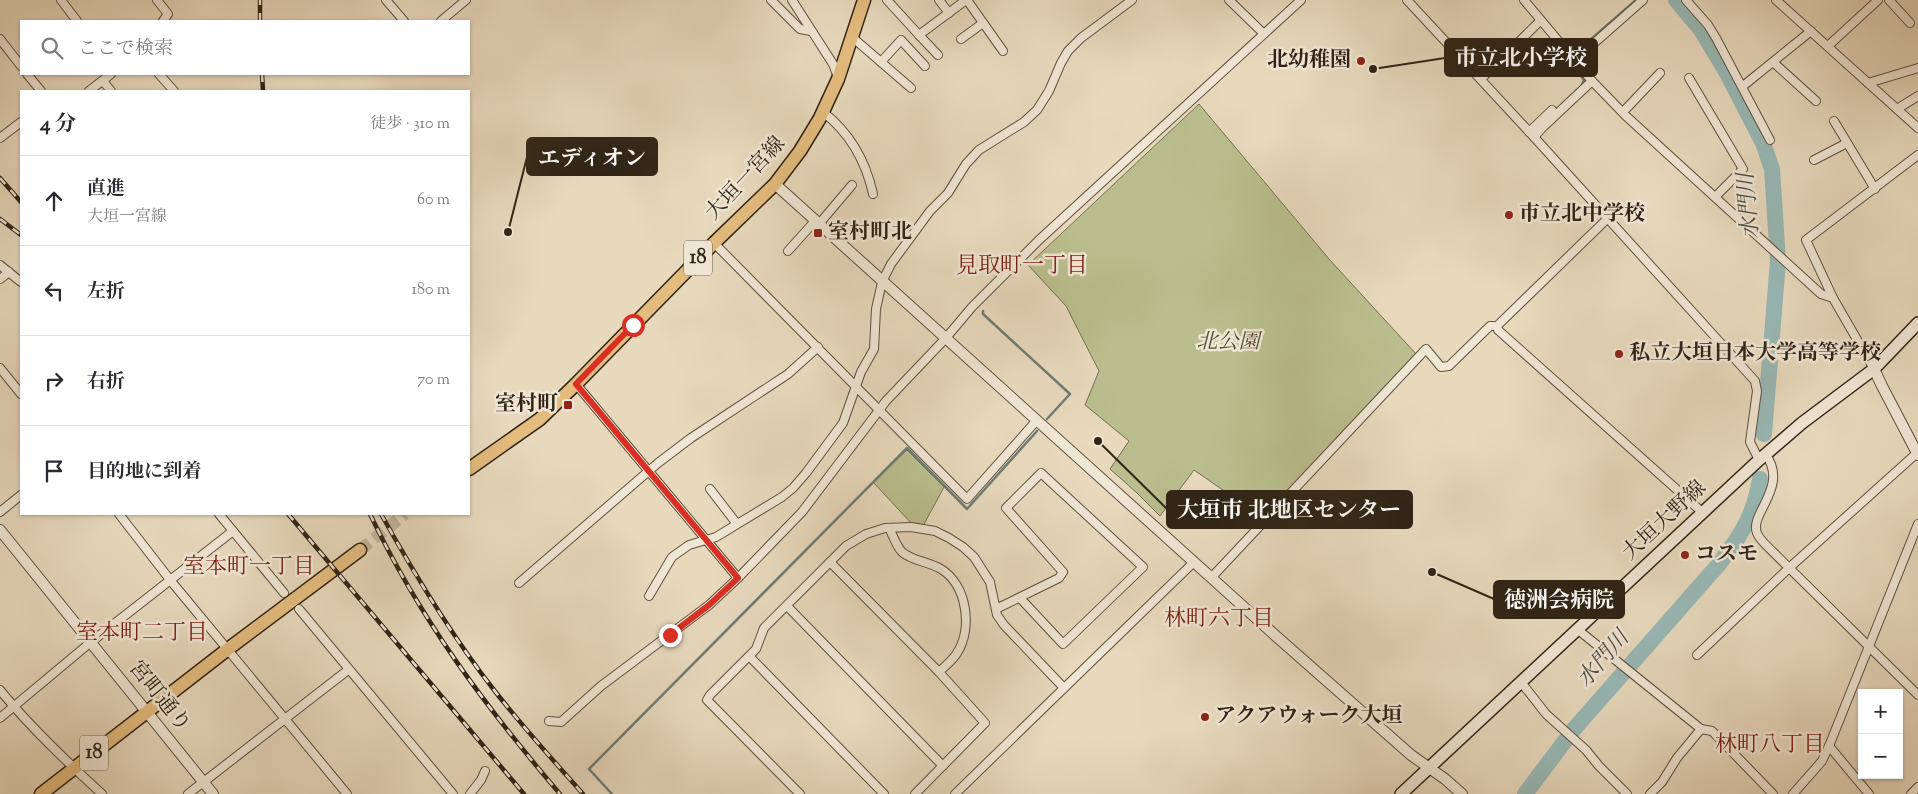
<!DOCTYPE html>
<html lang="ja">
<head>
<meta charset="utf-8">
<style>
	body { margin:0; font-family:"Sorts Mill Goudy","Noto Serif JP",serif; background:#f2f2f3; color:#2b2b33 }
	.controls { position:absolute; right:15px; bottom:15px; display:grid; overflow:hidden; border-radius:0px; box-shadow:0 1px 4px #0004 }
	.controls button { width:45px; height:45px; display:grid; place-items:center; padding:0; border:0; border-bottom:1px solid #e1e1e2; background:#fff; color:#2b2b33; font:25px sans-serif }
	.stop { position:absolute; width:15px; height:15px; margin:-11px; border:4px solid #d93025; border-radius:50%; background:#fff }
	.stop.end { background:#d93025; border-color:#fff; box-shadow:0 1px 5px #0008 }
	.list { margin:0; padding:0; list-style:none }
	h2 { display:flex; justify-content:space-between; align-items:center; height:65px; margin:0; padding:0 20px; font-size:21px }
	h2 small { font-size:16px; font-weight:400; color:#7c7c81 }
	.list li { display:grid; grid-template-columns:32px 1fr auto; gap:15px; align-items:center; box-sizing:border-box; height:90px; padding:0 20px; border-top:1px solid #e1e1e2 }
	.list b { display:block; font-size:19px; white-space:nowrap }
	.list p { margin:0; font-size:16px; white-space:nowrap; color:#7c7c81 }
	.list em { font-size:16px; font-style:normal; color:#7c7c81 }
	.icon { flex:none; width:28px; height:28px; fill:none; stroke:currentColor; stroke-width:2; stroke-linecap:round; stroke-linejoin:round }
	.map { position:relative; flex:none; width:1918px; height:794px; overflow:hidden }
	.search { position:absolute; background:#fff; box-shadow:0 1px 4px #0004; left:20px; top:20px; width:450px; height:55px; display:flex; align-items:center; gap:12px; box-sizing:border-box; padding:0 18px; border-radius:0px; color:#7c7c81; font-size:19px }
	.panel { position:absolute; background:#fff; box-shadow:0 1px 4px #0004; left:20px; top:90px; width:450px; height:425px; border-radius:0px }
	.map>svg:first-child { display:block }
	.green { fill:#babe8e; stroke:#747152 }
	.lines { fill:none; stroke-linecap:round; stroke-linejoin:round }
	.stream { stroke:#6e7d76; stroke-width:2.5 }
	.river { stroke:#98b9b6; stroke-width:16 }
	.primary-tunnel { stroke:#c3b59c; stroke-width:12; stroke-dasharray:12 6; stroke-linecap:butt }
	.minor-casing { stroke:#5d5140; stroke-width:10 }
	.tertiary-casing { stroke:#5d5140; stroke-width:12 }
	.secondary-casing { stroke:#2f2416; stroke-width:14 }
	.primary-casing { stroke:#2f2416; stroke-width:15 }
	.minor { stroke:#f0e6d4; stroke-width:8 }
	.tertiary { stroke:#f0e6d4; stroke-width:10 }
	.secondary { stroke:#f0e6d4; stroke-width:11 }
	.primary { stroke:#e4bc7e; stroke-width:12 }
	.rail-casing { stroke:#2f2416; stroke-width:4.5 }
	.rail { stroke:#f0e6d4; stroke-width:2.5; stroke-dasharray:8; stroke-linecap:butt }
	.route { stroke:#d93025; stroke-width:6 }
	.poi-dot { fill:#8f2418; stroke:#f0e6d4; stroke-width:2 }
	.labels { text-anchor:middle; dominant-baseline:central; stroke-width:5; stroke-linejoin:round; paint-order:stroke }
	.shield { fill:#f0e6d4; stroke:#695e4f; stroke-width:1 }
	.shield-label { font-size:20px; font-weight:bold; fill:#2f2416 }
	.poi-label { font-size:21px; font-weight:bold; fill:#2f2416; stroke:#f0e6d4; text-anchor:start }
	.street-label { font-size:21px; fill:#2f2416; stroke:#f0e6d4 }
	.park-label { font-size:21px; font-style:italic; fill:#524a34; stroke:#f0e6d4 }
	.water-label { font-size:22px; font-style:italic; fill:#4e5146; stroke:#f0e6d4 }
	.neighbourhood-label { font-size:22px; fill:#7a1f14; stroke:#f0e6d4 }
	.leader { fill:none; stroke:#2f2416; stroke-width:2 }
	.callout-dot { fill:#2f2416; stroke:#f0e6d4; stroke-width:2 }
	.callout { fill:#2f2416; stroke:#2f2416; stroke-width:2 }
	.callout-label { font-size:22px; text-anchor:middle; font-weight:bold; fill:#fff }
</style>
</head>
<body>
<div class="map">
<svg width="1918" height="794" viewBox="0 0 1918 794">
	<rect width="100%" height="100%" fill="#e8d9bd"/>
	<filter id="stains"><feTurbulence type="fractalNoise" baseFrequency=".004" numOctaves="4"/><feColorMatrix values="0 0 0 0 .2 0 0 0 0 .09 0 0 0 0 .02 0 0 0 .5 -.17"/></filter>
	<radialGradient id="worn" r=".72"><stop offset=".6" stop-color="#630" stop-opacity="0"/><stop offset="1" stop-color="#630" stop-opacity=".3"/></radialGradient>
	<g class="green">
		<polygon points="1199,104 1329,259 1417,355 1270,510 1247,490 1233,497 1194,470 1160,516 1137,493 1110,469 1129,441 1085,405 1099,371 1066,306 1028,265"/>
		<polygon points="907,450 944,487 923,526 912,524 873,482"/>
	</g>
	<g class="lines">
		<g class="stream">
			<polyline points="1574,54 1636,0"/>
			<polyline points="1568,59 1584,80 1581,87"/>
			<polyline points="983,311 983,314 1070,394 1047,419"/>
			<polyline points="612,794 589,769 907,448 967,509 1037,431"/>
		</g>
		<g class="river">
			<polyline points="1676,0 1701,30 1728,75 1763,143 1772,169 1778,261 1764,434"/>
			<path d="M1525 794 1574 729 1719 564C1741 536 1754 515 1760 479"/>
		</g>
		<polyline class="primary-tunnel" points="360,550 405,514"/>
		<g class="minor-casing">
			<g id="minor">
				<polyline points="61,0 77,21"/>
				<polyline points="157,0 168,14 163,21"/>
				<polyline points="386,0 404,21"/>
				<polyline points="771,0 800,29 811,31"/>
				<polyline points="792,0 833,64 838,77"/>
				<polyline points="887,0 919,35 966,0"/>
				<polyline points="939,0 949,13"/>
				<polyline points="967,0 1003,51"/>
				<polyline points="1229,0 1264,34"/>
				<polyline points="1407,0 1534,137 1755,381 1757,391 1750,442 1759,460"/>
				<polyline points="1524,0 1592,81 1626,116 1821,294 1833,298 1874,369"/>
				<polyline points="1686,0 1708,25 1716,38 1770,140"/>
				<polyline points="1776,0 1918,128"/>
				<polyline points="1889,0 1910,23"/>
				<polyline points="441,21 466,0"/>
				<polyline points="919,35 938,55"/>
				<polyline points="852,37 911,88"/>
				<polyline points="0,39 21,66"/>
				<polyline points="961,39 983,23"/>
				<polyline points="1828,46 1878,0"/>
				<polyline points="1575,60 1643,0"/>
				<polyline points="881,62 901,40 925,66"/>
				<polyline points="1773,62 1816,101"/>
				<polyline points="27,74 41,91"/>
				<polyline points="159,74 174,91"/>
				<polyline points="1689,78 1743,169 1715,197"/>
				<polyline points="1481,79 1540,21"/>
				<polyline points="103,81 111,91"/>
				<polyline points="1868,83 1918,68"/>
				<polyline points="1743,86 1811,31"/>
				<polyline points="89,91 111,74"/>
				<polyline points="1897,109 1918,96"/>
				<path d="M823 112C850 133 866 162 873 194"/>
				<polyline points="1623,112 1660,73"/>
				<polyline points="1834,121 1875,189"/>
				<polyline points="1529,132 1552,110"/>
				<polyline points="1534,137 1543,127 1592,81"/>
				<polyline points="0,138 21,122"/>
				<polyline points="1814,160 1847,143"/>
				<polyline points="819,224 852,185"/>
				<polyline points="714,243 967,499 1037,420"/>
				<polyline points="788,251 815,221"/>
				<polyline points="0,265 21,282"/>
				<polyline points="0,279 9,272"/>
				<polyline points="1833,298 1806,240 1918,155"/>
				<polyline points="1497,326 1498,330 1702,512"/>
				<polyline points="0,368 21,394"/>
				<polyline points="576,384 738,578"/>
				<path d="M1766 455C1789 487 1749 514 1757 533 1759 539 1767 546 1772 551L1918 695"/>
				<polyline points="710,489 737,524"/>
				<polyline points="0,512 21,495"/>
				<polyline points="119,514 171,581 347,794"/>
				<polyline points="219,514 284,593"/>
				<path d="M889 528C893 535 896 546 902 552 912 561 930 562 941 569 967 585 973 628 957 653 953 660 945 666 939 672"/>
				<polyline points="830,562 939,672 985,723 915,794"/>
				<polyline points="1211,578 1426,349 1441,367 1449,366 1490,326 1497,326 1607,219"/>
				<polyline points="519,583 658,463 691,438 788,374 818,347"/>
				<polyline points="649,596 672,557 689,545 716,537 782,497 793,488 806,473 843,423 861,372 874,349 876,309 882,282 891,264 930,211 948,193 966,164 979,150 1024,122 1037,110 1049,91 1061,63 1068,51 1081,38 1132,0"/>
				<polyline points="787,606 943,766"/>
				<polyline points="299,609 453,794"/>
				<polyline points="996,609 1059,578 1063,572 1006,508 1041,473 1143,567 1063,644 1020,598"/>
				<polyline points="1577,629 1701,729 1712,731 1773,794"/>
				<polyline points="1697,655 1789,568 1917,453"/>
				<polyline points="750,657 884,794"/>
				<polyline points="1521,682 1546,714 1586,750 1599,766 1627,794"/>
				<path d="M0 690C30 727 66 761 102 794"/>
				<polyline points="0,718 91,642 233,531"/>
				<polyline points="549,721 561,722 601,686 709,605 738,578 802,512 886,401 945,339 972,307 1039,240 1301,0"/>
				<polyline points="1829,746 1869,794"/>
				<polyline points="188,794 348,670"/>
				<polyline points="470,794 481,780 485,771"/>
				<polyline points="800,794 707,700 710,695 756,649 764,628 846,546 866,534 885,528 911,527 935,531 949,538 963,547 974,557 990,582 997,615 1004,625 1064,688"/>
				<polyline points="955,794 1194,562"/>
				<polyline points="1650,794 1662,782 1677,758 1701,729"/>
				<polyline points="1793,794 1822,761 1829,746 1918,524"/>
				<polyline points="1911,794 1918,787"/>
			</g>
		</g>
		<g class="tertiary-casing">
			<g id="tertiary">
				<polyline points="775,184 1277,637 1411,755 1445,779 1462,794"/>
				<polyline points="1874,369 1882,386 1918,455"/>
				<polyline points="0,530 213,794"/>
			</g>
		</g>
		<g class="secondary-casing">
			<polyline id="secondary" points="1401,794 1759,460 1802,423 1874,369 1918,323"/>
		</g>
		<g class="primary-casing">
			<g id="primary">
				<polyline points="469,469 540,419 576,384 714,243 775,184 800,151 820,118 838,79 864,0"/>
				<polyline points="41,794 228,649 360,550"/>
			</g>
		</g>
		<use href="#minor" class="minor"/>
		<use href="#tertiary" class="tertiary"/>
		<use href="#secondary" class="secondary"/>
		<use href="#primary" class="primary"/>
		<g class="rail-casing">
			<g id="rail">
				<polyline points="260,21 260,0"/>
				<polyline points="262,74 263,91"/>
				<polyline points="0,178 21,202"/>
				<polyline points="0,219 21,235"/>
				<polyline points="288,514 524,794"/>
				<path d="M370 514C420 619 485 706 560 794"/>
				<path d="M381 514C415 575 451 635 494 690 522 726 553 760 583 794"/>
			</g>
		</g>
		<use href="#rail" class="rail"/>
	</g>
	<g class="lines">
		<polyline class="route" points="633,325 576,384 738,578 709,605 670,635"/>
	</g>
	<g class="poi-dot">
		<circle cx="1361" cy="61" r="5"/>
		<circle cx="1509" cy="215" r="5"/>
		<rect x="813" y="228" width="10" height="10" rx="2.5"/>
		<circle cx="1619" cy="354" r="5"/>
		<rect x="563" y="400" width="10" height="10" rx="2.5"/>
		<circle cx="1685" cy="555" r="5"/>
		<circle cx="1205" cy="717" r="5"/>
	</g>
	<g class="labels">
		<g class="shield">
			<rect x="684" y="240.5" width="28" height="35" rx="4"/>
			<rect x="80" y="735.5" width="28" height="35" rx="4"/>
		</g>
		<g class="shield-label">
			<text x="698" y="258">18</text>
			<text x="94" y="753">18</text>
		</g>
		<g class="poi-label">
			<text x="1351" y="61" text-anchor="end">北幼稚園</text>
			<text x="1519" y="215">市立北中学校</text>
			<text x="828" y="233">室村町北</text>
			<text x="1629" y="354">私立大垣日本大学高等学校</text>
			<text x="558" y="405" text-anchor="end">室村町</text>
			<text x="1695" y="555">コスモ</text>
			<text x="1215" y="717">アクアウォーク大垣</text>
		</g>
		<g class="street-label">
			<text transform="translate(746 179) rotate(-47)">大垣一宮線</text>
			<text transform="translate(1665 521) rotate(-43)">大垣大野線</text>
			<text transform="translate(159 697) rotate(51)">宮町通り</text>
		</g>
		<g class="park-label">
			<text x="1228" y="343">北公園</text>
		</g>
		<g class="water-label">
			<text transform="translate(1750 206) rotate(-95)">水門川</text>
			<text transform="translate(1604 660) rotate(-49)">水門川</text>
		</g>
		<g class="neighbourhood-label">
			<text x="1022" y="267">見取町一丁目</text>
			<text x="249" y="568">室本町一丁目</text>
			<text x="1219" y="620">林町六丁目</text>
			<text x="142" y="634">室本町二丁目</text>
			<text x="1770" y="746">林町八丁目</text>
		</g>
	</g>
	<path class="leader" d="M1373 69L1445 58M508 232L527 157M1098 441L1167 509M1432 572L1494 599"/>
	<g class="callout-dot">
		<circle cx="1373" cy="69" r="5"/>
		<circle cx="508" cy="232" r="5"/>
		<circle cx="1098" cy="441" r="5"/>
		<circle cx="1432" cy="572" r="5"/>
	</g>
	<g class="callout">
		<rect x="1445" y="39" width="152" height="37" rx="5"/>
		<rect x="527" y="138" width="130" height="37" rx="5"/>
		<rect x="1167" y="491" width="245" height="37" rx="5"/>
		<rect x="1494" y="581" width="130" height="37" rx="5"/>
	</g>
	<g class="callout-label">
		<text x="1521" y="65">市立北小学校</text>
		<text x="592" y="165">エディオン</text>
		<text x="1289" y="517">大垣市 北地区センター</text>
		<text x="1559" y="607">徳洲会病院</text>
	</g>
	<rect width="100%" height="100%" filter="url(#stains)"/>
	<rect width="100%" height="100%" fill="url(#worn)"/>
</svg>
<div class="controls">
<button>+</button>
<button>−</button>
</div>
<div class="stop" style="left:633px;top:325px"></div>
<div class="stop end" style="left:670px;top:635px"></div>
<div class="search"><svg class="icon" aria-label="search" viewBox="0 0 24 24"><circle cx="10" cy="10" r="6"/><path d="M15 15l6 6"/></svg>ここで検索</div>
<section class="panel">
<h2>4 分<small>徒歩 · 310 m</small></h2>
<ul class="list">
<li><svg class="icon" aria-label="ahead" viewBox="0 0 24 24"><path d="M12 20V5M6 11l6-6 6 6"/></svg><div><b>直進</b><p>大垣一宮線</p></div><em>60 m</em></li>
<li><svg class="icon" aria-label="left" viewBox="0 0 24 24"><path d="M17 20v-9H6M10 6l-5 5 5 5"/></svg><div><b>左折</b></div><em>180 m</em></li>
<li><svg class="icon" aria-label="right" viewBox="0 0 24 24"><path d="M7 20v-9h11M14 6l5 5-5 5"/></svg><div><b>右折</b></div><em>70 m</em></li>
<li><svg class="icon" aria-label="arrive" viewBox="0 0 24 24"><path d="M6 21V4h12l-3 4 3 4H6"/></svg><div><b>目的地に到着</b></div></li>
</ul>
</section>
</div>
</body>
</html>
